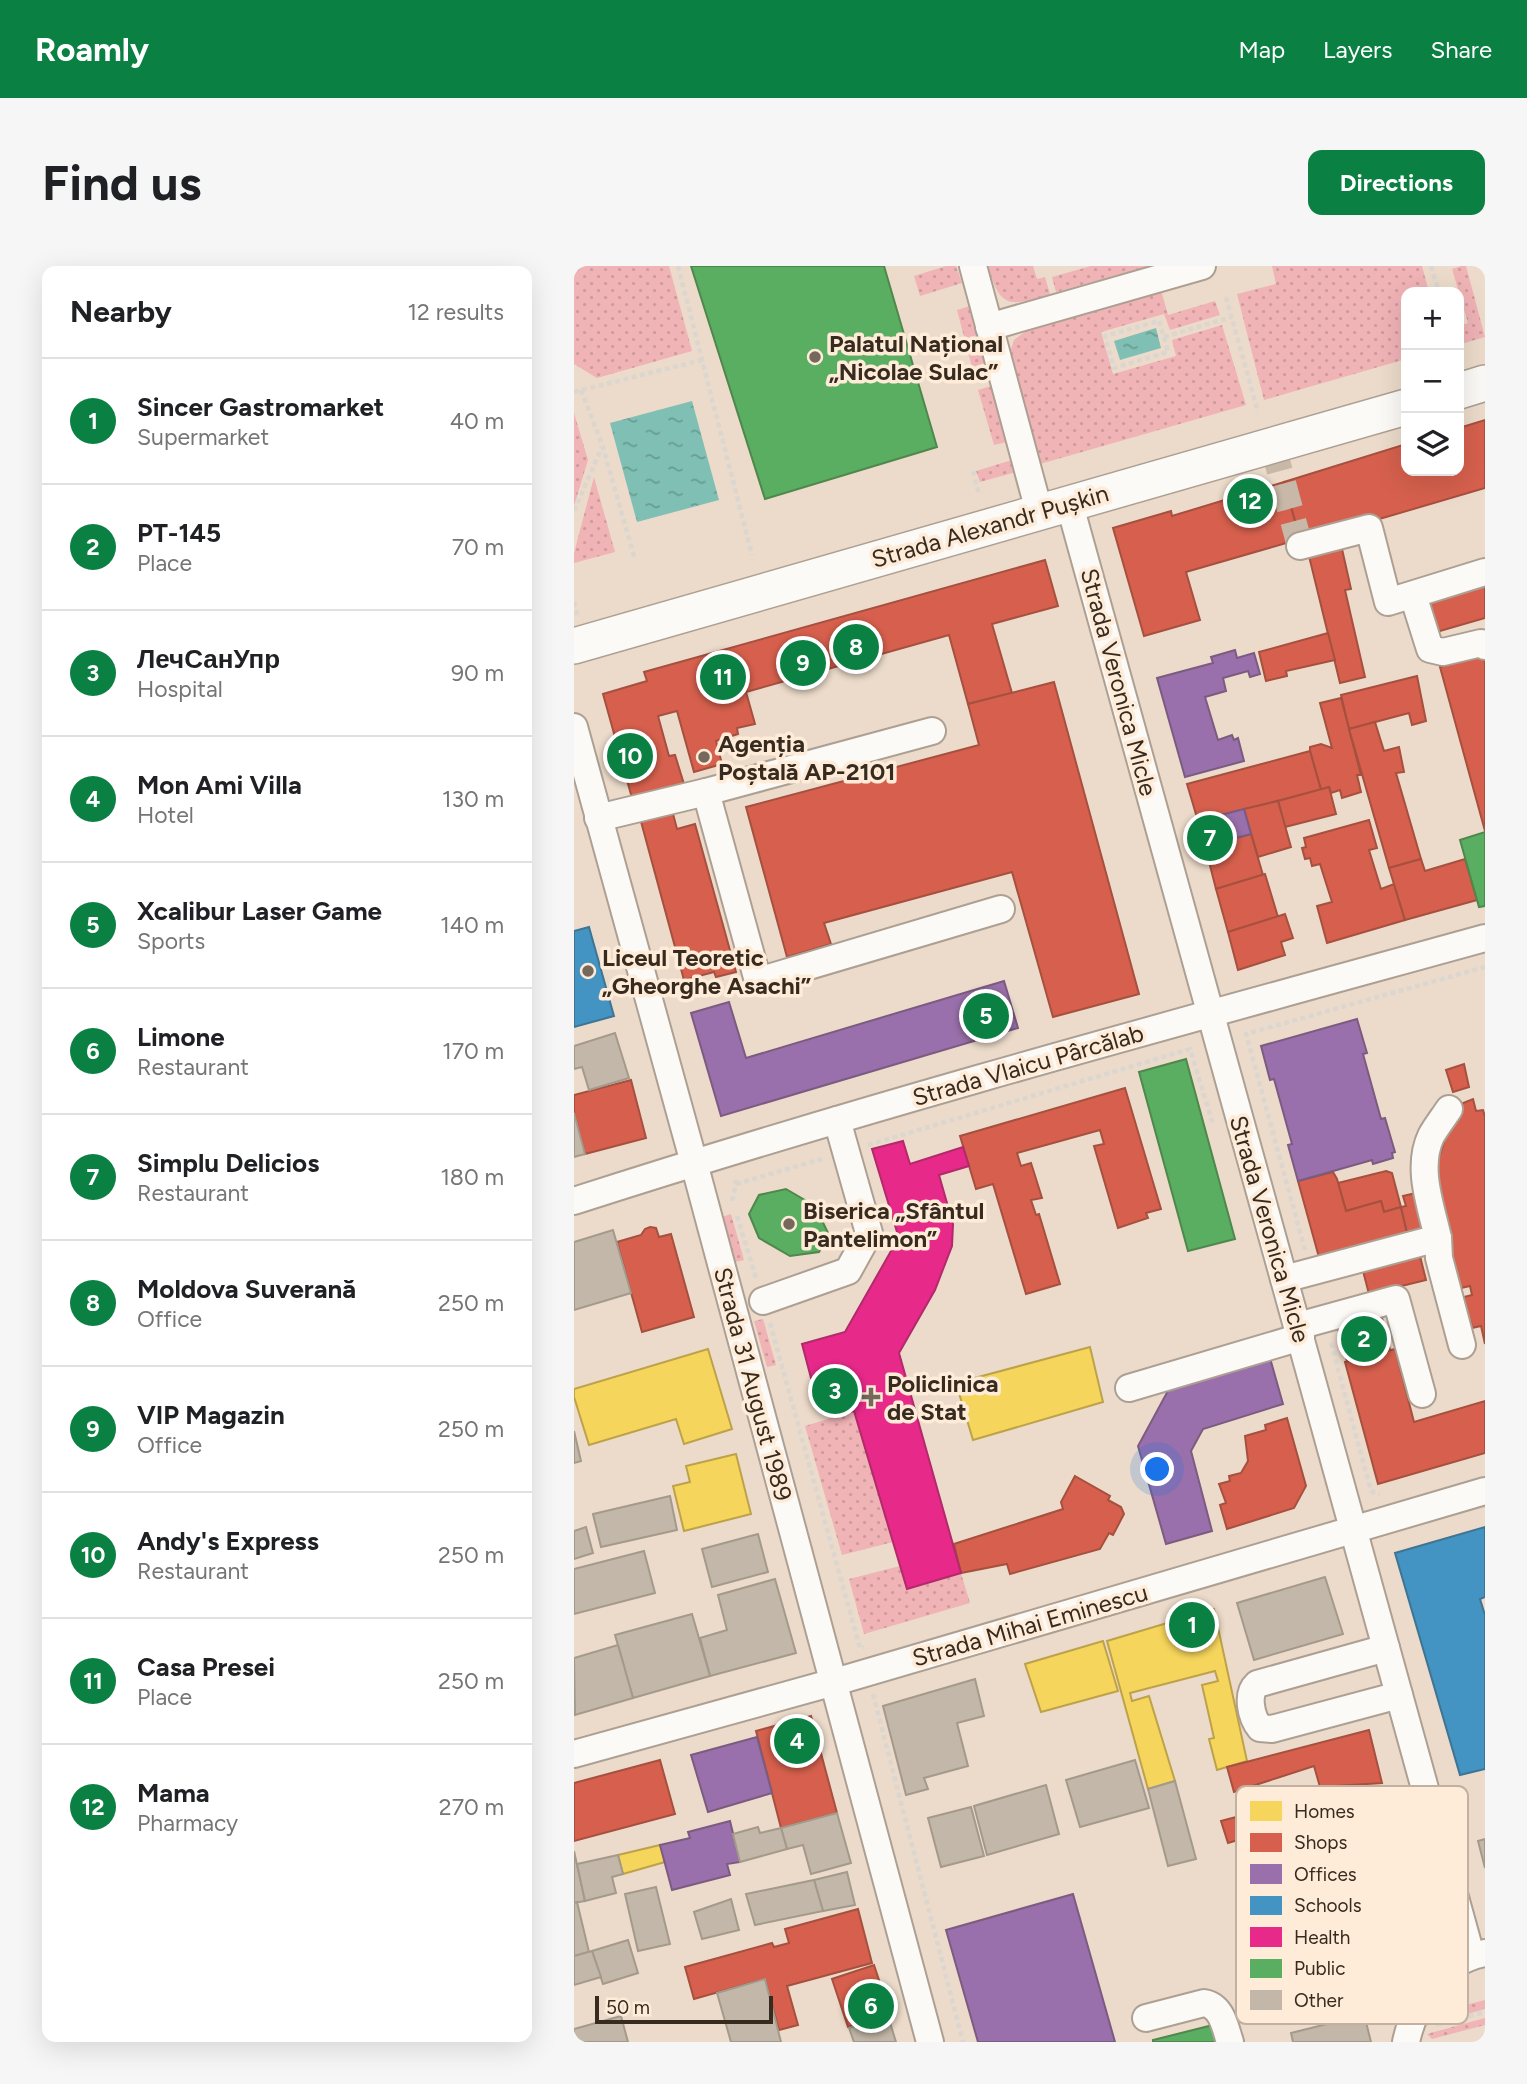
<!DOCTYPE html>
<html lang="en">
<head>
<meta charset="utf-8">
<style>
	body { margin:0; font-family:Figtree,sans-serif; background:#f6f6f6; color:#202124 }
	.controls { position:absolute; right:21px; top:21px; display:grid; overflow:hidden; border-radius:14px; box-shadow:0 7px 28px #0002 }
	.controls button { width:63px; height:63px; display:grid; place-items:center; padding:0; border:0; border-bottom:2px solid #e0e0e0; background:#fff; color:#202124; font:35px sans-serif }
	.scale { position:absolute; left:21px; bottom:18px; width:178px; box-sizing:border-box; padding-left:7px; border:4px solid #372b1f; border-top:0; font-size:19px; line-height:24px; white-space:nowrap; color:#372b1f; -webkit-text-stroke:5px #feebd8; paint-order:stroke }
	.you { position:absolute; left:584px; top:1204px; width:24px; height:24px; margin:-18px; border:5px solid #fff; border-radius:50%; background:#1a73e8; box-shadow:0 0 0 10px #1a73e833 }
	.badge { display:grid; place-items:center; width:46px; height:46px; border-radius:50%; background:#0b8043; color:#fff; font-size:23px; font-weight:700 }
	.pin { position:absolute; translate:-50% -50%; border:4px solid #fff; box-shadow:0 2px 7px #0006 }
	.list { margin:0; padding:0; list-style:none }
	h2 { display:flex; justify-content:space-between; align-items:center; height:91px; margin:0; padding:0 28px; font-size:30px }
	h2 small { font-size:23px; font-weight:400; color:#757577 }
	.list li { display:grid; grid-template-columns:46px 1fr auto; gap:21px; align-items:center; box-sizing:border-box; height:126px; padding:0 28px; border-top:2px solid #e0e0e0 }
	.list b { display:block; font-size:26px; white-space:nowrap }
	.list p { margin:0; font-size:23px; white-space:nowrap; color:#757577 }
	.list em { font-size:23px; font-style:normal; color:#757577 }
	.icon { flex:none; width:38px; height:38px; fill:none; stroke:currentColor; stroke-width:2; stroke-linecap:round; stroke-linejoin:round }
	.map { position:relative; flex:none; width:911px; height:1776px; overflow:hidden; border-radius:14px }
	header { display:flex; align-items:center; gap:42px; box-sizing:border-box; height:98px; padding:0 35px; background:#0b8043; color:#fff }
	header strong { font-size:33px }
	nav { display:flex; gap:38px; margin-inline-start:auto; font-size:24px }
	.intro { display:flex; align-items:center; justify-content:space-between; box-sizing:border-box; height:168px; padding:0 42px }
	h1 { margin:0; font-size:49px }
	.button { padding:18px 32px; border-radius:14px; background:#0b8043; color:#fff; font-size:24px; font-weight:700 }
	main { display:flex; gap:42px; padding:0 42px }
	aside { flex:1; background:#fff; border-radius:14px; box-shadow:0 7px 28px #0002 }
	.map>svg:first-child { display:block }
	.green { fill:url(#green-dots) }
	.water { fill:url(#water-ripples) }
	.homes { fill:#f6d55c; stroke:#bda24a; stroke-width:2 }
	.shops { fill:#d6604d; stroke:#a6503f; stroke-width:2 }
	.offices { fill:#9970ab; stroke:#7c5b81; stroke-width:2 }
	.schools { fill:#4393c3; stroke:#3f7492; stroke-width:2 }
	.health { fill:#e7298a; stroke:#b22a6a; stroke-width:2 }
	.public { fill:#5aae61; stroke:#50874d; stroke-width:2 }
	.building { fill:#c2b7a8; stroke:#a49a8b; stroke-width:2 }
	.lines { fill:none; stroke-linecap:round; stroke-linejoin:round }
	.minor-tunnel { stroke:#c8b8a8; stroke-width:26; stroke-dasharray:26 13; stroke-linecap:butt }
	.minor-casing { stroke:#ada093; stroke-width:30 }
	.major-casing { stroke:#ada093; stroke-width:38 }
	.path { stroke:#dbd6d0; stroke-width:4.5; stroke-dasharray:5 3.5; stroke-linecap:butt }
	.minor { stroke:#fcfaf7; stroke-width:26 }
	.major { stroke:#fcfaf7; stroke-width:35 }
	.poi-dot { fill:#76695b; stroke:#feebd8; stroke-width:2.5 }
	.labels { text-anchor:middle; dominant-baseline:central; stroke-width:7; stroke-linejoin:round; paint-order:stroke }
	.poi-label { font-size:24px; font-weight:bold; fill:#372b1f; stroke:#feebd8; text-anchor:start }
	.street-label { font-size:24px; fill:#372b1f; stroke:#feebd8 }
	.key { fill:#feebd8; stroke:#c2b1a0; stroke-width:2 }
	.key-label { font-size:19px; fill:#372b1f }
</style>
</head>
<body>
<header>
<strong>Roamly</strong>
<nav><a>Map</a><a>Layers</a><a>Share</a></nav>
</header>
<div class="intro"><h1>Find us</h1><a class="button">Directions</a></div>
<main>
<aside>
<h2>Nearby<small>12 results</small></h2>
<ul class="list">
<li><span class="badge">1</span><div><b>Sincer Gastromarket</b><p>Supermarket</p></div><em>40 m</em></li>
<li><span class="badge">2</span><div><b>PT-145</b><p>Place</p></div><em>70 m</em></li>
<li><span class="badge">3</span><div><b>ЛечСанУпр</b><p>Hospital</p></div><em>90 m</em></li>
<li><span class="badge">4</span><div><b>Mon Ami Villa</b><p>Hotel</p></div><em>130 m</em></li>
<li><span class="badge">5</span><div><b>Xcalibur Laser Game</b><p>Sports</p></div><em>140 m</em></li>
<li><span class="badge">6</span><div><b>Limone</b><p>Restaurant</p></div><em>170 m</em></li>
<li><span class="badge">7</span><div><b>Simplu Delicios</b><p>Restaurant</p></div><em>180 m</em></li>
<li><span class="badge">8</span><div><b>Moldova Suverană</b><p>Office</p></div><em>250 m</em></li>
<li><span class="badge">9</span><div><b>VIP Magazin</b><p>Office</p></div><em>250 m</em></li>
<li><span class="badge">10</span><div><b>Andy's Express</b><p>Restaurant</p></div><em>250 m</em></li>
<li><span class="badge">11</span><div><b>Casa Presei</b><p>Place</p></div><em>250 m</em></li>
<li><span class="badge">12</span><div><b>Mama</b><p>Pharmacy</p></div><em>270 m</em></li>
</ul>
</aside>
<div class="map">
<svg width="911" height="1776" viewBox="0 0 911 1776">
	<defs>
		<pattern id="green-dots" width="8" height="8" patternUnits="userSpaceOnUse" patternTransform="scale(1.75)"><rect width="8" height="8" fill="#f0b3b6"/><path d="M2 2h.1M6 6h.1" fill="none" stroke="#ce9a9c" stroke-width="1.8" stroke-linecap="round"/></pattern>
		<pattern id="water-ripples" width="26" height="14" patternUnits="userSpaceOnUse" patternTransform="scale(1.75)"><rect width="26" height="14" fill="#7fbfb4"/><path d="M2 4q2-2 4 0t4 0M15 11q2-2 4 0t4 0" fill="none" stroke="#699b92"/></pattern>
	</defs>
	<rect width="100%" height="100%" fill="#ecdbca"/>
	<g class="green">
		<polygon points="0,0 95,0 118,85 23,112 0,98"/>
		<polygon points="372,0 382,0 388,17 346,30 340,10"/>
		<path d="M414 0H459L463 13 471 11 476 28C436 41 426 43 414 0Z"/>
		<polygon points="517,0 576,0 482,26 478,11"/>
		<polygon points="698,0 848,0 855,26 832,26 832,93 690,134 663,28 702,18"/>
		<polygon points="887,0 892,0 911,71 887,78 885,60 894,57 878,3"/>
		<polygon points="587,24 594,49 641,35 646,49 596,64 590,48 527,66 539,108 602,90 598,74 648,59 672,139 466,198 434,92 440,74 457,61"/>
		<polygon points="396,40 411,97 398,101 383,44"/>
		<polygon points="417,120 433,176 420,179 404,124"/>
		<polygon points="0,147 14,194 0,240"/>
		<polygon points="438,194 442,206 406,216 402,205"/>
		<polygon points="20,211 41,286 0,297 0,287"/>
		<polygon points="157,948 170,994 161,996 148,951"/>
		<polygon points="189,1053 202,1099 193,1101 180,1055"/>
		<polygon points="280,1145 319,1276 268,1289 231,1160"/>
		<polygon points="326,1300 333,1323 387,1307 396,1337 290,1368 275,1313"/>
		<polygon points="875,1728 880,1742 911,1734 911,1743 851,1760 864,1738"/>
		<polygon points="911,1752 911,1759 858,1773 853,1768"/>
	</g>
	<g class="water">
		<polygon points="582,62 587,82 546,94 540,75"/>
		<polygon points="118,135 145,234 63,256 36,157"/>
	</g>
	<g class="homes">
		<polygon points="516,1081 529,1136 399,1174 382,1117"/>
		<polygon points="134,1083 158,1163 110,1178 102,1153 15,1179 0,1131 0,1123"/>
		<polygon points="162,1188 177,1248 110,1265 99,1220 116,1216 112,1200"/>
		<polygon points="640,1343 673,1495 643,1504 635,1473 640,1472 628,1419 644,1415 641,1405 556,1427 558,1435 575,1430 601,1515 574,1523 533,1375"/>
		<polygon points="529,1375 544,1425 467,1446 451,1398"/>
		<polygon points="86,1579 91,1596 49,1608 44,1589"/>
	</g>
	<g class="shops">
		<polygon points="911,154 911,222 727,276 710,216 832,178 832,205 885,205 885,162"/>
		<polygon points="710,216 726,273 612,306 626,354 570,370 539,262 597,245 598,250"/>
		<polygon points="757,275 760,285 768,283 777,323 771,324 791,411 766,417 733,282"/>
		<polygon points="471,294 484,340 418,358 438,427 394,438 375,369 172,426 181,458 163,462 164,468 142,475 148,498 120,506 103,445 84,450 95,490 101,489 110,518 58,532 29,428 73,415 70,406"/>
		<polygon points="911,318 911,352 859,367 850,335"/>
		<polygon points="754,367 761,394 712,405 713,410 692,415 685,386"/>
		<polygon points="909,390 911,397 911,565 866,401"/>
		<polygon points="843,410 852,455 838,459 835,447 775,463 767,429"/>
		<polygon points="480,416 565,728 479,751 438,606 250,657 257,678 213,691 172,541 405,479 394,438"/>
		<polygon points="767,432 787,509 783,509 787,526 768,532 766,524 757,527 755,521 747,524 736,485 736,481 747,478 758,482 746,437"/>
		<polygon points="801,456 810,485 825,481 830,506 822,507 847,593 815,602 775,463"/>
		<polygon points="736,485 747,524 624,555 613,518"/>
		<polygon points="755,521 762,548 711,561 704,535"/>
		<polygon points="704,535 717,581 684,591 670,543"/>
		<polygon points="98,544 103,563 121,558 162,706 142,711 140,706 110,714 66,552"/>
		<polygon points="795,554 803,582 795,584 807,623 820,618 831,654 753,677 743,640 758,636 746,598 738,600 736,592 731,593 728,582 732,581 730,572"/>
		<polygon points="677,568 689,609 642,623 631,580"/>
		<polygon points="847,593 851,605 891,593 903,634 831,654 815,602"/>
		<polygon points="691,608 704,651 654,666 642,623"/>
		<polygon points="711,648 719,672 707,676 711,689 664,704 654,666"/>
		<polygon points="890,798 895,821 879,826 872,804"/>
		<polygon points="57,814 72,872 11,888 0,847 0,829"/>
		<polygon points="551,822 587,943 572,947 574,952 544,962 520,880 530,878 526,864 443,887 447,900 457,897 468,932 457,934 462,949 465,948 486,1018 452,1028 419,918 402,923 386,870"/>
		<polygon points="899,833 902,845 909,844 911,851 911,1078 907,1060 898,1062 897,1056 891,1058 886,1038 891,1036 890,1031 898,1029 896,1020 887,1022 877,987 862,909 865,892 876,857 889,837"/>
		<polygon points="812,905 818,907 827,941 810,946 807,935 772,945 764,917"/>
		<polygon points="759,906 763,913 772,945 807,935 810,946 827,941 834,971 746,995 724,915"/>
		<polygon points="846,926 857,964 834,971 827,941 832,940 829,930"/>
		<polygon points="76,961 82,962 85,971 97,968 120,1051 68,1066 43,976 67,969 71,963"/>
		<polygon points="846,990 852,1014 795,1028 789,1005"/>
		<polygon points="808,1052 816,1084 773,1095 764,1062"/>
		<polygon points="821,1083 840,1156 911,1135 911,1187 804,1218 771,1096"/>
		<polygon points="713,1152 732,1220 720,1242 653,1263 646,1239 652,1237 645,1218 656,1215 655,1210 667,1207 674,1195 671,1170 692,1164 691,1159"/>
		<polygon points="501,1210 536,1230 534,1234 547,1241 550,1248 539,1269 535,1267 526,1283 436,1308 433,1298 387,1307 380,1278 489,1243 487,1236"/>
		<polygon points="237,1450 263,1547 207,1562 182,1465"/>
		<polygon points="795,1464 808,1517 746,1521 740,1500 660,1526 653,1501"/>
		<polygon points="86,1494 101,1548 0,1575 0,1517"/>
		<polygon points="734,1532 736,1537 744,1536 748,1549 654,1577 647,1555"/>
		<polygon points="284,1643 298,1697 213,1720 224,1759 205,1764 191,1713 120,1733 111,1701 198,1677 200,1681 215,1677 211,1663"/>
		<polygon points="300,1699 316,1747 274,1761 258,1713"/>
	</g>
	<g class="offices">
		<polygon points="661,384 663,392 680,387 686,408 676,411 674,405 649,412 652,425 631,431 644,474 658,469 660,474 664,472 670,495 611,511 583,412 639,397 637,391"/>
		<polygon points="670,543 677,568 631,580 624,555"/>
		<polygon points="430,715 444,762 147,850 117,747 155,736 172,792"/>
		<polygon points="783,753 793,787 789,788 807,853 811,852 821,886 818,887 819,892 799,898 798,894 724,915 714,879 718,878 700,813 696,814 687,780"/>
		<polygon points="696,1092 709,1138 629,1163 617,1185 638,1265 592,1278 564,1180 596,1121"/>
		<polygon points="183,1471 198,1527 134,1546 117,1489"/>
		<polygon points="156,1555 166,1596 153,1598 156,1609 98,1624 86,1579 116,1572 114,1566"/>
		<polygon points="499,1628 541,1776 404,1776 372,1664"/>
	</g>
	<g class="schools">
		<polygon points="15,661 40,750 0,761 0,665"/>
		<polygon points="911,1261 911,1331 906,1333 911,1349 911,1503 886,1509 821,1287"/>
	</g>
	<polygon class="health" points="329,875 336,898 389,881 395,900 365,909 379,958 378,980 361,1024 325,1087 387,1307 333,1323 280,1145 259,1150 247,1109 237,1112 228,1078 271,1066 321,978 323,966 298,883"/>
	<g class="public">
		<polygon points="117,0 310,0 363,181 191,233"/>
		<polygon points="911,566 911,640 905,641 886,574"/>
		<polygon points="612,793 661,973 614,985 565,806"/>
		<polygon points="212,923 241,940 255,969 245,986 216,990 185,972 175,948 185,929"/>
		<polygon points="639,1759 647,1776 579,1776 579,1774"/>
	</g>
	<g class="building">
		<polygon points="41,767 55,812 15,824 8,801 0,803 0,780"/>
		<polygon points="0,847 11,888 0,891"/>
		<polygon points="39,964 57,1027 0,1044 0,976"/>
		<polygon points="0,1165 7,1195 0,1197"/>
		<polygon points="96,1230 103,1264 27,1281 19,1248"/>
		<polygon points="12,1261 19,1287 0,1293 0,1265"/>
		<polygon points="184,1268 194,1306 138,1321 128,1283"/>
		<polygon points="70,1285 81,1327 0,1348 0,1303"/>
		<polygon points="751,1311 769,1368 680,1394 663,1337"/>
		<polygon points="201,1313 222,1387 136,1410 126,1372 153,1364 144,1329"/>
		<polygon points="118,1348 136,1410 59,1432 41,1369"/>
		<polygon points="44,1379 59,1432 1,1449 0,1392"/>
		<polygon points="401,1413 410,1450 383,1457 394,1500 350,1512 354,1523 332,1529 309,1440"/>
		<polygon points="561,1494 575,1542 506,1561 492,1514"/>
		<polygon points="601,1515 622,1593 594,1600 574,1523"/>
		<polygon points="472,1519 485,1568 413,1589 400,1540"/>
		<polygon points="397,1541 410,1590 367,1601 354,1552"/>
		<polygon points="263,1547 277,1597 237,1608 229,1579 213,1583 207,1562"/>
		<polygon points="184,1561 186,1567 207,1562 213,1583 166,1596 159,1568"/>
		<polygon points="911,1573 911,1602 904,1575"/>
		<polygon points="0,1585 11,1635 0,1637"/>
		<polygon points="44,1589 49,1608 38,1611 42,1627 11,1635 3,1598"/>
		<polygon points="273,1606 281,1639 249,1645 240,1614"/>
		<polygon points="240,1614 249,1645 181,1659 172,1628"/>
		<polygon points="82,1621 96,1678 64,1685 51,1628"/>
		<polygon points="157,1633 165,1664 128,1673 120,1646"/>
		<polygon points="3,1636 15,1686 0,1690 0,1637"/>
		<polygon points="54,1674 64,1707 29,1718 18,1685"/>
		<polygon points="18,1685 27,1711 0,1719 0,1690"/>
		<polygon points="191,1713 207,1776 157,1776 143,1727"/>
		<polygon points="782,1716 797,1776 719,1776 717,1767 753,1758 750,1747 743,1748 738,1727"/>
		<polygon points="47,1750 54,1776 0,1776 0,1763"/>
		<polygon points="314,1750 322,1776 280,1776 275,1762"/>
	</g>
	<g class="lines">
		<polyline class="minor-tunnel" points="699,180 726,280"/>
		<g class="minor-casing">
			<g id="minor">
				<polyline points="399,0 465,245"/>
				<polyline points="415,61 628,0"/>
				<polyline points="495,236 897,1689"/>
				<polyline points="726,280 795,262 814,336 911,306"/>
				<polyline points="839,329 856,383 869,386 907,377 911,380"/>
				<polyline points="0,461 120,897 356,1776"/>
				<polyline points="132,526 184,715 427,643"/>
				<polyline points="24,552 132,526 358,465"/>
				<path d="M0 935C301 838 606 756 911 672"/>
				<polyline points="864,972 865,992 888,1079"/>
				<path d="M710 1013 864 972C857 940 842 902 857 870 862 861 869 852 875 843"/>
				<polyline points="189,1035 274,1005 295,967 263,854"/>
				<polyline points="724,1060 822,1033 848,1128"/>
				<polyline points="555,1122 727,1071"/>
				<path d="M812 1382 683 1418C672 1428 677 1451 686 1462L698 1463 825 1429"/>
				<polyline points="0,1488 271,1413 911,1225"/>
				<path d="M572 1752 630 1737C648 1740 651 1761 656 1776"/>
				<path d="M832 1776C841 1735 867 1695 911 1687"/>
			</g>
		</g>
		<g class="major-casing">
			<g id="major">
				<polyline points="885,125 911,117"/>
				<polyline points="0,380 832,141"/>
			</g>
		</g>
		<g class="path">
			<polyline points="104,0 178,289"/>
			<polyline points="857,0 865,26"/>
			<polyline points="910,0 911,4"/>
			<polyline points="652,31 684,146"/>
			<polygon points="585,55 594,86 540,102 531,70"/>
			<polyline points="590,71 657,51"/>
			<polyline points="7,124 29,181 61,294"/>
			<polyline points="0,126 128,94"/>
			<polyline points="399,205 405,228"/>
			<polyline points="0,245 28,181"/>
			<polyline points="0,336 4,352"/>
			<polyline points="294,879 616,783 639,858"/>
			<polyline points="162,918 248,893"/>
			<polyline points="158,935 162,918 160,910"/>
			<polyline points="163,950 182,1012"/>
			<polyline points="731,984 672,768 911,701"/>
			<polyline points="196,1057 286,1382 290,1381"/>
			<polyline points="757,1077 797,1225 806,1229"/>
			<polyline points="299,1428 389,1776"/>
			<polyline points="862,1759 911,1746"/>
		</g>
		<use href="#minor" class="minor"/>
		<use href="#major" class="major"/>
	</g>
	<g class="poi-dot">
		<circle cx="241" cy="91" r="7"/>
		<circle cx="130" cy="491" r="7"/>
		<circle cx="14" cy="705" r="7"/>
		<circle cx="215" cy="958" r="7"/>
		<path d="M293.5 1120.5h7v7h7v7h-7v7h-7v-7h-7v-7h7z"/>
	</g>
	<g class="labels">
		<g class="poi-label">
			<text x="255" y="77">Palatul Național<tspan x="255" dy="28">„Nicolae Sulac”</tspan></text>
			<text x="144" y="477">Agenția<tspan x="144" dy="28">Poștală AP-2101</tspan></text>
			<text x="28" y="691">Liceul Teoretic<tspan x="28" dy="28">„Gheorghe Asachi”</tspan></text>
			<text x="229" y="944">Biserica „Sfântul<tspan x="229" dy="28">Pantelimon”</tspan></text>
			<text x="313" y="1117">Policlinica<tspan x="313" dy="28">de Stat</tspan></text>
		</g>
		<g class="street-label">
			<text transform="translate(416 260) rotate(-16)">Strada Alexandr Pușkin</text>
			<text transform="translate(545 416) rotate(75)">Strada Veronica Micle</text>
			<text transform="translate(454 799) rotate(-16)">Strada Vlaicu Pârcălab</text>
			<text transform="translate(696 963) rotate(74)">Strada Veronica Micle</text>
			<text transform="translate(179 1118) rotate(75)">Strada 31 August 1989</text>
			<text transform="translate(456 1359) rotate(-16)">Strada Mihai Eminescu</text>
		</g>
	</g>
	<rect x="662" y="1520" width="232" height="238" rx="10" class="key"/>
	<rect x="676" y="1535" width="32" height="20" fill="#f6d55c"/>
	<rect x="676" y="1567" width="32" height="19" fill="#d6604d"/>
	<rect x="676" y="1598" width="32" height="20" fill="#9970ab"/>
	<rect x="676" y="1630" width="32" height="19" fill="#4393c3"/>
	<rect x="676" y="1661" width="32" height="20" fill="#e7298a"/>
	<rect x="676" y="1693" width="32" height="19" fill="#5aae61"/>
	<rect x="676" y="1724" width="32" height="20" fill="#c2b7a8"/>
	<g class="key-label">
		<text x="720" y="1552">Homes</text>
		<text x="720" y="1583">Shops</text>
		<text x="720" y="1615">Offices</text>
		<text x="720" y="1646">Schools</text>
		<text x="720" y="1678">Health</text>
		<text x="720" y="1709">Public</text>
		<text x="720" y="1741">Other</text>
	</g>
</svg>
<div class="controls">
<button>+</button>
<button>−</button>
<button><svg class="icon" aria-label="layers" viewBox="0 0 24 24"><path d="M12 4l9 5-9 5-9-5zM3 14l9 5 9-5"/></svg></button>
</div>
<div class="scale">50 m</div>
<div class="you"></div>
<div class="pin badge" style="left:618px;top:1359px">1</div>
<div class="pin badge" style="left:790px;top:1073px">2</div>
<div class="pin badge" style="left:261px;top:1125px">3</div>
<div class="pin badge" style="left:223px;top:1475px">4</div>
<div class="pin badge" style="left:412px;top:750px">5</div>
<div class="pin badge" style="left:297px;top:1740px">6</div>
<div class="pin badge" style="left:636px;top:572px">7</div>
<div class="pin badge" style="left:282px;top:381px">8</div>
<div class="pin badge" style="left:229px;top:397px">9</div>
<div class="pin badge" style="left:56px;top:490px">10</div>
<div class="pin badge" style="left:149px;top:411px">11</div>
<div class="pin badge" style="left:676px;top:235px">12</div>
</div>
</main>
</body>
</html>
